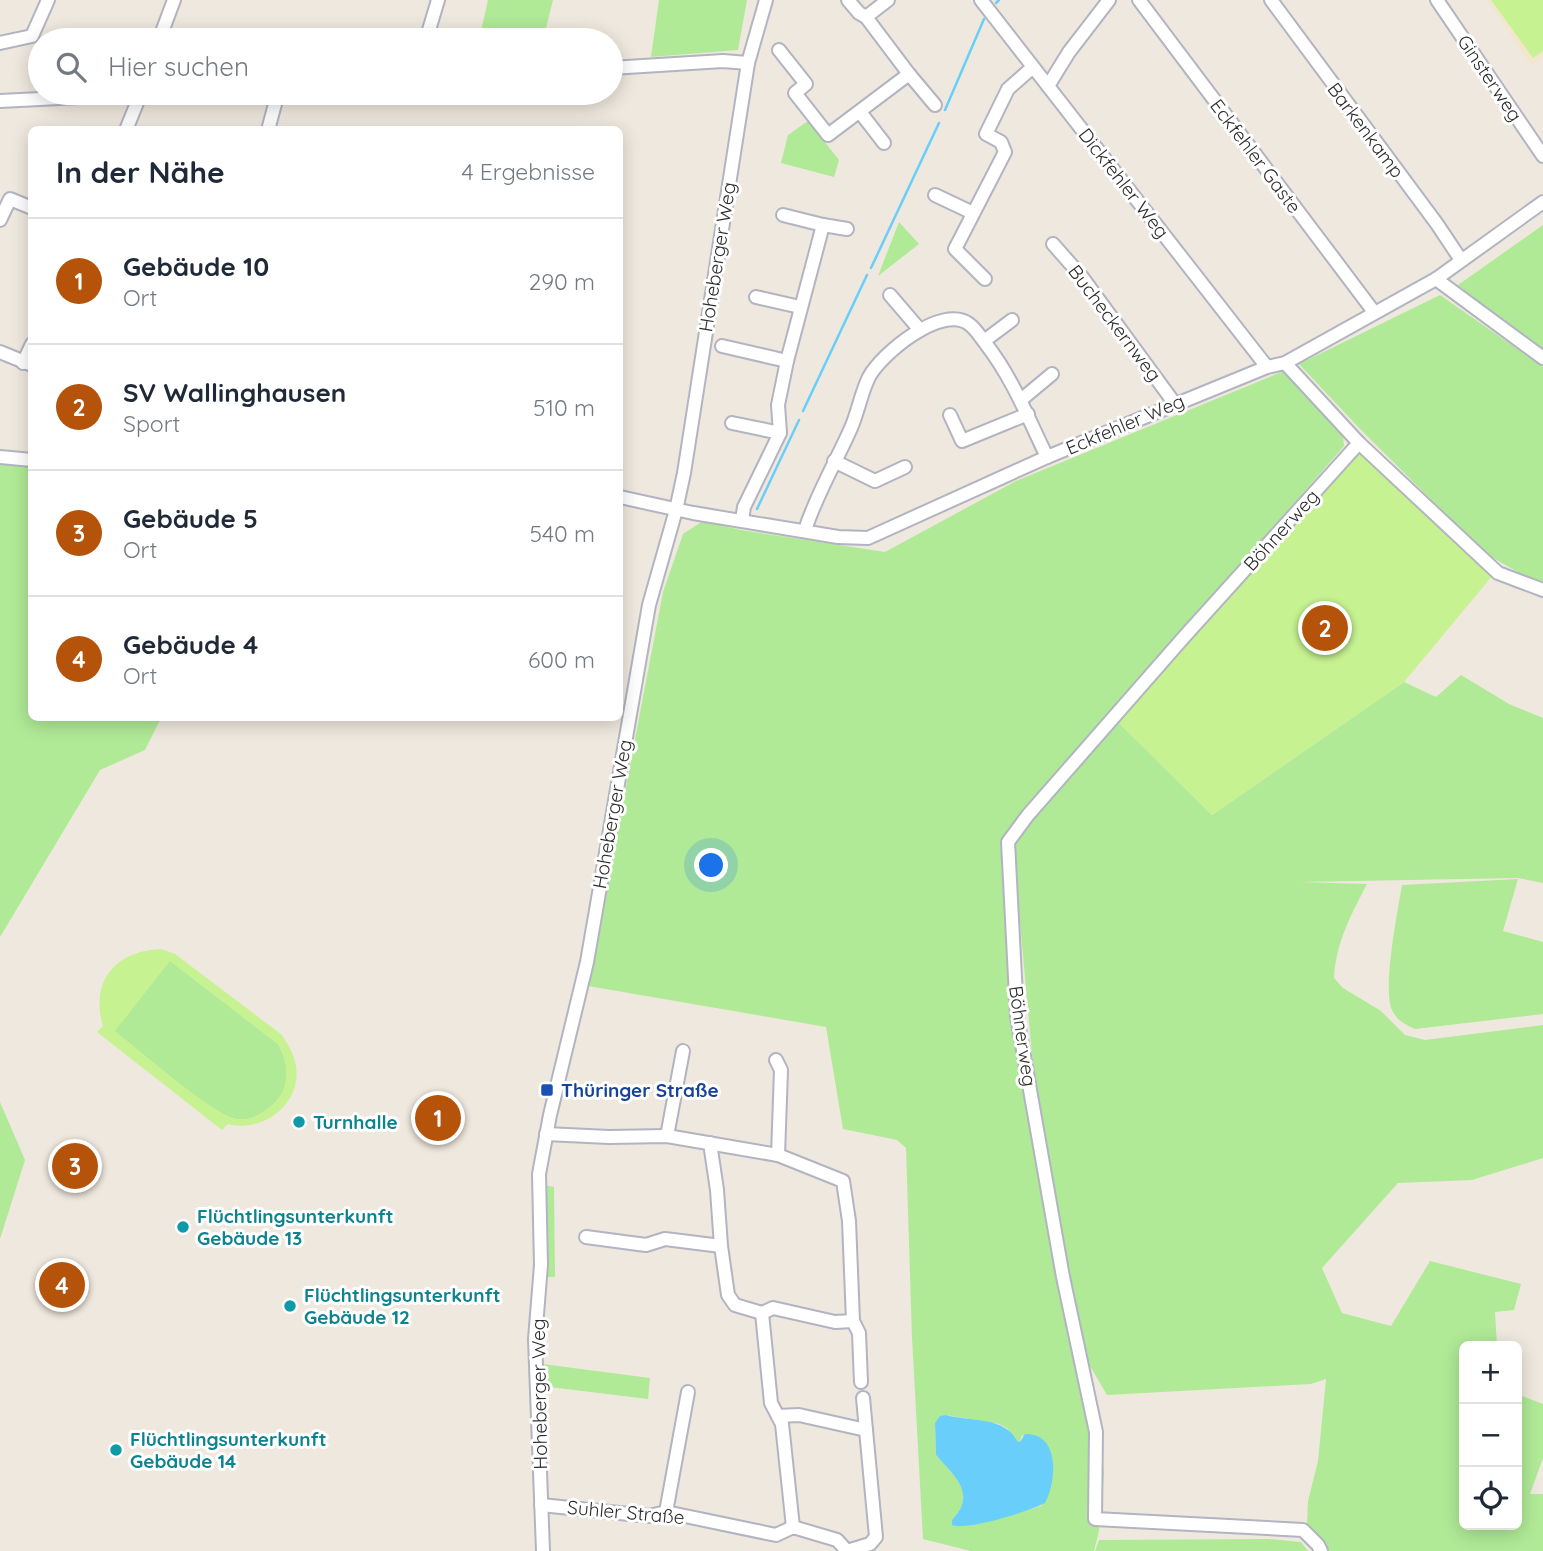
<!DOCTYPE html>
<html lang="de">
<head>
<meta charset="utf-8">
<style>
	body { margin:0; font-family:Quicksand,sans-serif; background:#f6f6f7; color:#1f2937 }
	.controls { position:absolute; right:21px; bottom:21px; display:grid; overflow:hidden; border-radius:10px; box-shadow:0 4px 18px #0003 }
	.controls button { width:63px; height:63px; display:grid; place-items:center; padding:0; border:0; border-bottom:2px solid #e0e1e3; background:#fff; color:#1f2937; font:35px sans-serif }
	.you { position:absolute; left:712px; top:866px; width:24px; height:24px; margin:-18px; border:5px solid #fff; border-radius:50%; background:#1a73e8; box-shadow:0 0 0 10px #1a73e833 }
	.badge { display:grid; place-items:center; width:46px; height:46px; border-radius:50%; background:#b45309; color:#fff; font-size:23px; font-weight:700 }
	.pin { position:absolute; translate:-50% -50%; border:4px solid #fff; box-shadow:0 2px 7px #0006 }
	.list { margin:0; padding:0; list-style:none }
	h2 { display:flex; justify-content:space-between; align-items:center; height:91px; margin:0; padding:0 28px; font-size:30px }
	h2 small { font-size:23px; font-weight:400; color:#747a83 }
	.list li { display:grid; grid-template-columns:46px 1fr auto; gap:21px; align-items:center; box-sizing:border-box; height:126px; padding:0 28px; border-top:2px solid #e0e1e3 }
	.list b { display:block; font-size:26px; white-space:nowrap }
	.list p { margin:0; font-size:23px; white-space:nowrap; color:#747a83 }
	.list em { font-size:23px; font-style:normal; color:#747a83 }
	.icon { flex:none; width:38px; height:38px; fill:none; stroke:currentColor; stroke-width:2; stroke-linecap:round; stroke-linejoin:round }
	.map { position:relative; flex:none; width:1543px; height:1551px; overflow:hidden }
	.search { position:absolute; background:#fff; box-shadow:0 4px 18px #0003; left:28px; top:28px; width:595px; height:77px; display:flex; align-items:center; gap:18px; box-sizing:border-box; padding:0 24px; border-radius:38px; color:#747a83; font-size:26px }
	.panel { position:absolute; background:#fff; box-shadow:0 4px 18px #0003; left:28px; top:126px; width:595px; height:595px; border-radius:10px }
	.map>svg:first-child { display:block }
	.education { fill:#f2e7cc }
	.green { fill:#b0ea96; fill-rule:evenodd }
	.pitch { fill:#c6f291; fill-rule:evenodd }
	.water { fill:#69cffa }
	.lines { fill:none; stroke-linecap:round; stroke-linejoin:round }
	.stream { stroke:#69cffa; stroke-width:2.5 }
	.minor-casing { stroke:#b2b4c1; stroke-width:16 }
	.minor { stroke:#fff; stroke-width:12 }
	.transit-dot { fill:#1a4fb4; stroke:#fff; stroke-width:2.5 }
	.culture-dot { fill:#0f9aa8; stroke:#fff; stroke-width:2.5 }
	.labels { text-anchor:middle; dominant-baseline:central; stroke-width:6; stroke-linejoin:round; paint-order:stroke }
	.street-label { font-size:19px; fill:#2d2d2d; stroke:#fff }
	.transit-label { font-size:19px; font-weight:bold; fill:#164399; stroke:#fff; text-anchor:start }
	.culture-label { font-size:19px; font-weight:bold; fill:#0d838f; stroke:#fff; text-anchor:start }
</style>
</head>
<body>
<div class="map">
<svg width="1543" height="1551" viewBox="0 0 1543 1551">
	<rect width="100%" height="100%" fill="#efe8de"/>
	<polygon class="education" points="1487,0 1543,0 1543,57 1531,65"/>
	<g class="green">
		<polygon points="488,0 553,0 543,40 479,40"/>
		<polygon points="659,0 747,0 738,50 651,57"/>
		<polygon points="808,121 839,160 834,177 781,163 788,135"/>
		<polygon points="899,222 919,244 878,276"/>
		<polygon points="1543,225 1543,353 1458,285"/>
		<polygon points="1440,295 1543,367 1543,583 1523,575 1486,554 1360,429 1299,364"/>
		<path d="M1284 371 1343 436 1344 446 1018 820 1003 848 1038 1150 1042 1120 1032 1054 1013 846 1032 820 1118 722 1212 815 1404 682 1436 697 1461 675 1509 704 1543 718V883L1518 878 1300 882 1367 884C1351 915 1336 942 1334 978L1343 988 1381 1011 1405 1035 1425 1040 1543 1025V1158L1472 1180 1398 1183 1322 1268 1342 1313 1391 1326 1430 1261 1521 1284 1514 1310 1495 1312 1497 1346H1464V1525H1517V1394L1543 1404V1458L1530 1494H1543V1551H1327L1324 1543 1307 1524 1308 1501 1318 1461 1326 1379 1311 1384 1107 1395 1090 1366 1104 1473 1099 1531 1094 1551H971L923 1539 912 1338 906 1148 897 1140 843 1129 826 1027 588 986 663 592 683 534 703 521 741 530 885 552 1016 481ZM946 1415 999 1424 1007 1428 1016 1441 1020 1442 1022 1435 1052 1456 1051 1483 1041 1506 978 1524 952 1520C978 1492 954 1476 936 1455L935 1423Z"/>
		<polygon points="0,458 31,460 32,718 161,718 145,750 100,770 0,937"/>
		<path d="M1518 879 1503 931 1543 942V1014L1415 1029C1406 1025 1398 1021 1393 1012 1381 993 1398 910 1402 885Z"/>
		<path d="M169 960 278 1044C287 1060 291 1078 281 1095 272 1109 253 1122 236 1119 212 1115 138 1049 114 1031Z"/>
		<polygon points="0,1102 25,1160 0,1239"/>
		<polygon points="544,1185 554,1187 555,1277 547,1277"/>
		<polygon points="535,1363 650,1378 648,1399 541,1386"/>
		<polygon points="1269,1539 1301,1542 1308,1551 1095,1551 1099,1540"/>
	</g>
	<g class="pitch">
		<polygon points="1491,0 1543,0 1543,51 1533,58"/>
		<polygon points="1360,451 1493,575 1404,682 1212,815 1118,722"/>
		<path d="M161 949 175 954 282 1035C288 1045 294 1054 296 1066 302 1104 263 1133 228 1124L222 1130 97 1032 103 1026C90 981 115 951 161 949ZM170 961 278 1044C287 1060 290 1078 281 1095 272 1109 253 1122 236 1119 213 1115 138 1049 115 1031Z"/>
	</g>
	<path class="water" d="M946 1415C970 1422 1005 1416 1017 1441L1020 1442 1025 1434C1060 1433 1057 1480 1045 1503 1030 1511 966 1531 952 1525V1520C978 1493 953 1475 936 1455L935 1423 940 1416Z"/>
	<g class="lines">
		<g class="stream">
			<polyline points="996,3 999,0"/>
			<polyline points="945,110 984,19"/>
			<polyline points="871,268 939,123"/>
			<polyline points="803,411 867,275"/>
			<polyline points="757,509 799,420"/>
		</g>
		<g class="minor-casing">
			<g id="minor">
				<polyline points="848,0 859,13 866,17"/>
				<polyline points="981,0 1267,367"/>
				<polyline points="1139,0 1374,312"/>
				<polyline points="1271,0 1437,224 1461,260"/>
				<polyline points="1437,0 1543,156"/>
				<polyline points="159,40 174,0"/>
				<polyline points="426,40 438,0"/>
				<polyline points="0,43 32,36 48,0"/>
				<polyline points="779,50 806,84 795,93 828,135 909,74 866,17 888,0"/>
				<polyline points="611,68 723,61 748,63"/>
				<polyline points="909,74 935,105"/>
				<polyline points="1048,86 1069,52 1109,0"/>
				<polyline points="0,101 159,93"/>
				<polyline points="860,112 884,143"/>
				<polyline points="126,130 141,93"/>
				<polyline points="268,130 278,93"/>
				<polyline points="935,195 973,213"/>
				<polyline points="783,215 823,225"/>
				<polyline points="0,220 10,199 32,208"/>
				<polyline points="1053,244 1082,277 1175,404"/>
				<polyline points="985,279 955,249 1005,152 1001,142 986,134 1008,89 1033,67"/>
				<polyline points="1436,279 1543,358"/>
				<polyline points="890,295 920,330"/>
				<polyline points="756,297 800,307"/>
				<polyline points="984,341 1012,320"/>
				<polyline points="722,346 787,361"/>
				<polyline points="0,352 32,365"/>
				<polyline points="23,363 32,344"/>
				<polyline points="1285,363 1359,443 1498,573 1543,590"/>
				<polyline points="1022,399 1052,374"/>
				<polyline points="950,415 962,441 1028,414"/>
				<polyline points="732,423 780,433"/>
				<polyline points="0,457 32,460"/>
				<polyline points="834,461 875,481 905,467"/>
				<polyline points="620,497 693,513 838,537 868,538 1047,457 1267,367 1285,363 1436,279 1543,202"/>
				<polyline points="742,520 744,507 780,433 778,405 787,361 823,225 847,229"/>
				<path d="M805 530C817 493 836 462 851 428 858 412 861 393 869 377 882 353 942 304 969 324 976 329 981 338 986 344 1013 379 1028 418 1047 457"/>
				<polyline points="776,1060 781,1070 778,1155"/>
				<polyline points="546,1134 609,1137 667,1136 778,1155 843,1181 849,1221 853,1321 859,1333 861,1382"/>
				<polyline points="667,1136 683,1051"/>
				<polyline points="586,1237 646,1245 665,1239 721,1246 717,1190 710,1143"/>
				<polyline points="721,1246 728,1295 735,1305 762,1313 771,1403 782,1424 793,1527"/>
				<polyline points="762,1313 773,1308 835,1322 853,1321"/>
				<polyline points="863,1398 866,1430"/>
				<polyline points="541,1505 649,1516 666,1512 776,1535 793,1527 837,1540 847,1551 870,1544 876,1537 866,1430 799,1415 778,1416"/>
				<polyline points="666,1512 688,1392"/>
				<polyline points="543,1551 535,1339 541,1265 539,1174 550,1115 587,962 649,605 676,510 684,473 748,63 766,0"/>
				<polyline points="1321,1551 1318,1545 1303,1530 1095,1519 1096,1432 1063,1277 1017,1016 1008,842 1028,815 1184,637 1359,443"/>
			</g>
		</g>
		<use href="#minor" class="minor"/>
	</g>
	<rect class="transit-dot" x="540" y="1083" width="14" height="14" rx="3.5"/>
	<g class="culture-dot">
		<circle cx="299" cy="1122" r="7"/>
		<circle cx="183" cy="1227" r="7"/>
		<circle cx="290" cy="1306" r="7"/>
		<circle cx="116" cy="1450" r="7"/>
	</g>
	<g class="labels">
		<g class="street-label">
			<text transform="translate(1490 78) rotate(56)">Ginsterweg</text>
			<text transform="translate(1366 130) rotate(53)">Barkenkamp</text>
			<text transform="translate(1256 156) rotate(53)">Eckfehler Gaste</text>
			<text transform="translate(1124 183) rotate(52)">Dickfehler Weg</text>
			<text transform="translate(717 257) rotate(-81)">Hoheberger Weg</text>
			<text transform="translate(1115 323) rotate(53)">Bucheckernweg</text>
			<text transform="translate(1125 424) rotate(-23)">Eckfehler Weg</text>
			<text transform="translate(1281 530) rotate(-48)">Böhnerweg</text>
			<text transform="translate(612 814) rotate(-80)">Hoheberger Weg</text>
			<text transform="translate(1023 1036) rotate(82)">Böhnerweg</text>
			<text transform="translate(539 1394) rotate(-91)">Hoheberger Weg</text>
			<text transform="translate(626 1512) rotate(5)">Suhler Straße</text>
		</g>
		<g class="transit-label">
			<text x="561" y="1090">Thüringer Straße</text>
		</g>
		<g class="culture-label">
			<text x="313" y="1122">Turnhalle</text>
			<text x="197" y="1216">Flüchtlingsunterkunft<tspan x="197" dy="22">Gebäude 13</tspan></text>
			<text x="304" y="1295">Flüchtlingsunterkunft<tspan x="304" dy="22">Gebäude 12</tspan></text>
			<text x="130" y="1439">Flüchtlingsunterkunft<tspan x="130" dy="22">Gebäude 14</tspan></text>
		</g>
	</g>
</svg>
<div class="controls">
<button>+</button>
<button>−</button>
<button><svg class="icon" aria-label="locate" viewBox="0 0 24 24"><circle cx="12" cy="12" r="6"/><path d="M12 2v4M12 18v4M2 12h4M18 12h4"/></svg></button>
</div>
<div class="you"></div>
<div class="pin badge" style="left:438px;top:1118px">1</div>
<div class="pin badge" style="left:1325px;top:628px">2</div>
<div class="pin badge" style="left:75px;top:1166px">3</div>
<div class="pin badge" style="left:62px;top:1285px">4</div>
<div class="search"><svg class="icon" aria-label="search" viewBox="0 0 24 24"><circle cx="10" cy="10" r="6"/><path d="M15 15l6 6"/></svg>Hier suchen</div>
<section class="panel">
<h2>In der Nähe<small>4 Ergebnisse</small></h2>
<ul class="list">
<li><span class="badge">1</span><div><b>Gebäude 10</b><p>Ort</p></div><em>290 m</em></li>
<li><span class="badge">2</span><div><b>SV Wallinghausen</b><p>Sport</p></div><em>510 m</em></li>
<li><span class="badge">3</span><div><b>Gebäude 5</b><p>Ort</p></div><em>540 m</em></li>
<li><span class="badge">4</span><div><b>Gebäude 4</b><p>Ort</p></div><em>600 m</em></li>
</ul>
</section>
</div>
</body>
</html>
